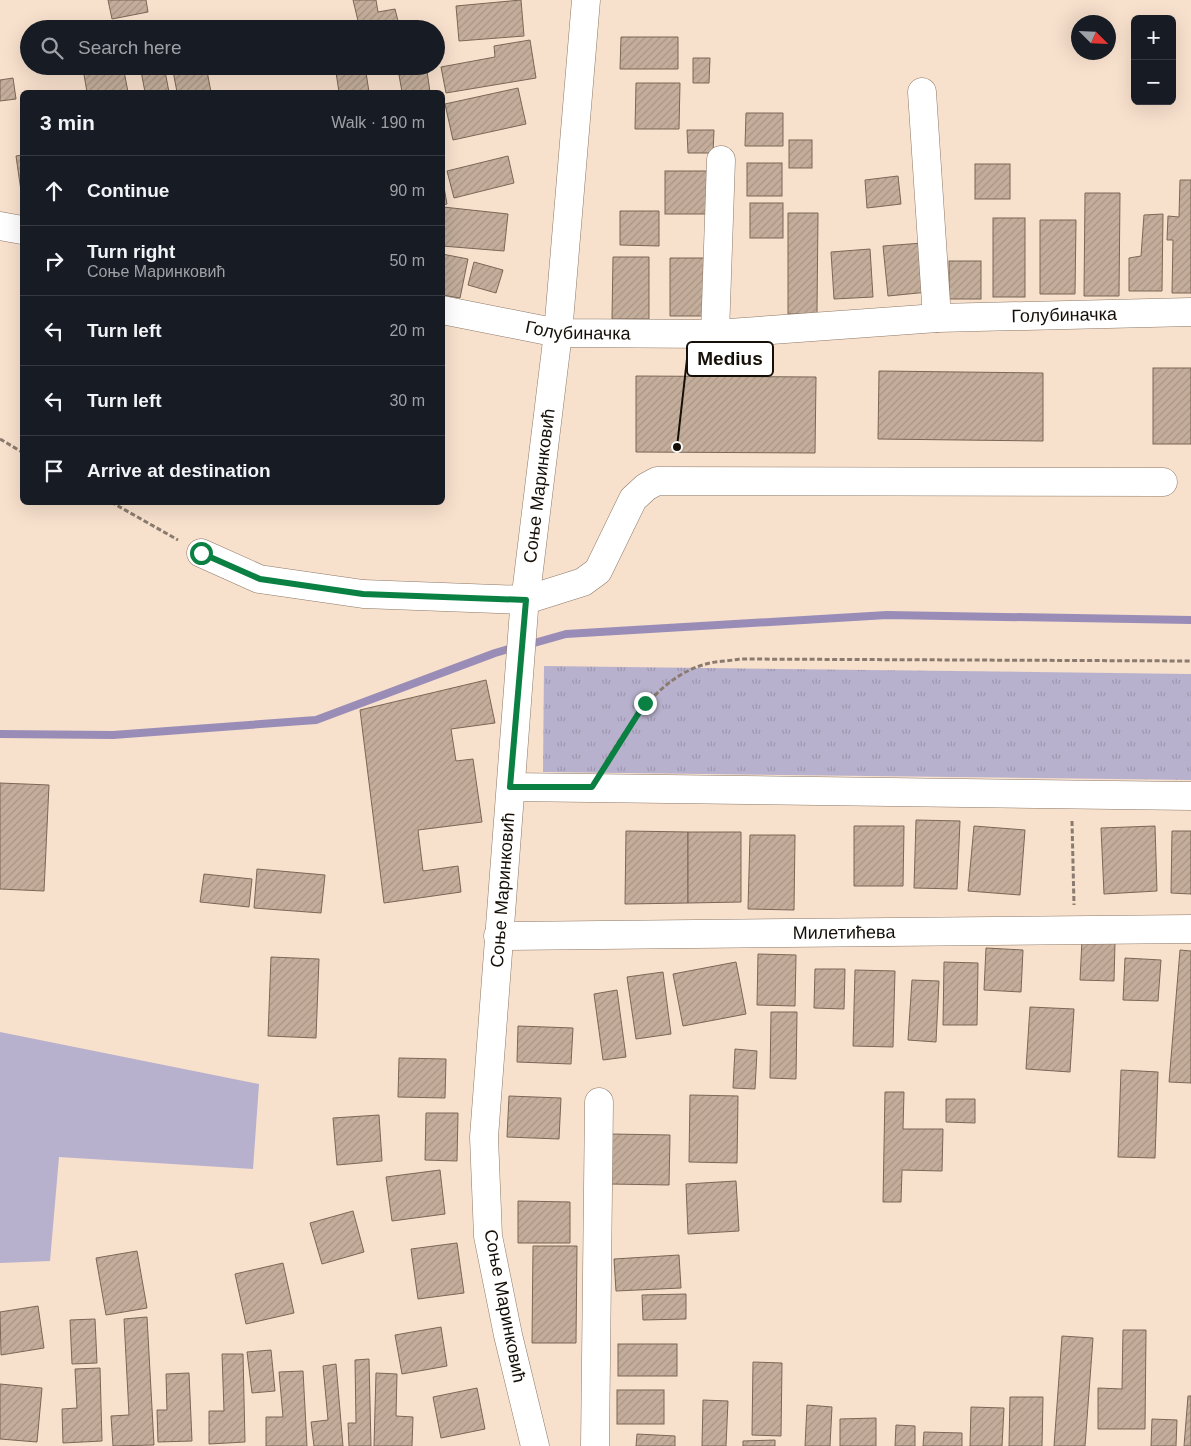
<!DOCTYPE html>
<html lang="en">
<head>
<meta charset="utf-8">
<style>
	body { margin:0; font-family:Helvetica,sans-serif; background:#20242c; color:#f1f3f6 }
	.controls { position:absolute; right:15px; top:15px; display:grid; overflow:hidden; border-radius:8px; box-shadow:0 5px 20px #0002 }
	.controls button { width:45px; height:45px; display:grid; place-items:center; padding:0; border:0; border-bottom:1px solid #363941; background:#171b24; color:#f1f3f6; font:25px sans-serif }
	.compass { position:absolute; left:1071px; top:15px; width:45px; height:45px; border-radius:50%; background:#171b24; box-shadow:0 5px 20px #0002; rotate:114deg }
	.stop { position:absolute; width:15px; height:15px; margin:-11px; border:4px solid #0b8043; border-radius:50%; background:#fff }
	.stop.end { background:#0b8043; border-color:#fff; box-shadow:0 1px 5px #0008 }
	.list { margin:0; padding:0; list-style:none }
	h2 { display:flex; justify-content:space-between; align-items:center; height:65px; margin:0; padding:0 20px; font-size:21px }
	h2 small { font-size:16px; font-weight:400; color:#9ea1a6 }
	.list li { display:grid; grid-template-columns:32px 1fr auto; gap:15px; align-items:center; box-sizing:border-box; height:70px; padding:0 20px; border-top:1px solid #363941 }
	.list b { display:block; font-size:19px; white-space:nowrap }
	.list p { margin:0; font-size:16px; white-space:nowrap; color:#9ea1a6 }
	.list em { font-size:16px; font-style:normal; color:#9ea1a6 }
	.icon { flex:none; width:28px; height:28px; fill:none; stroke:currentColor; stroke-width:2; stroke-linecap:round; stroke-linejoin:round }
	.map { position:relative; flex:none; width:1191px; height:1446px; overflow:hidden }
	.search { position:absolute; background:#171b24; box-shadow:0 5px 20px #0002; left:20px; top:20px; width:425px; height:55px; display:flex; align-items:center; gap:12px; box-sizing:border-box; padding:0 18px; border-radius:28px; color:#9ea1a6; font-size:19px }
	.panel { position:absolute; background:#171b24; box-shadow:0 5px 20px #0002; left:20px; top:90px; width:425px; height:415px; border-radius:8px }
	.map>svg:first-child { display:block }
	.grass { fill:url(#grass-tufts) }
	.garden { fill:#b8b1cd }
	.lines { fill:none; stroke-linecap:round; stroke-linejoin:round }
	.stream { stroke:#998db7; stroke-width:8 }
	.building { fill:url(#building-hatch); stroke:#7b6756 }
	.minor-casing { stroke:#8d7967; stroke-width:29 }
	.path { stroke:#8b7b6e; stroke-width:3; stroke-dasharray:5 2.5; stroke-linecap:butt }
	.minor { stroke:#fff; stroke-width:28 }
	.route { stroke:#0b8043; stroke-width:6 }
	.labels { text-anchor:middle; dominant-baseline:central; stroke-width:4.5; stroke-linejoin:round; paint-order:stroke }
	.street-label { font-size:18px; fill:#160f08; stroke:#fff }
	.leader { fill:none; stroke:#160f08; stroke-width:2 }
	.callout-dot { fill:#160f08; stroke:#fff; stroke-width:2 }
	.callout { fill:#fff; stroke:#160f08; stroke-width:2 }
	.callout-label { font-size:19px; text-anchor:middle; font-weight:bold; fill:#160f08 }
</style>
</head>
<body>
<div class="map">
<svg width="1191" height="1446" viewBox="0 0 1191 1446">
	<defs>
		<pattern id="grass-tufts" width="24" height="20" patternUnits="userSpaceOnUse" patternTransform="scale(1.25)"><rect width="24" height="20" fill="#b8b1cd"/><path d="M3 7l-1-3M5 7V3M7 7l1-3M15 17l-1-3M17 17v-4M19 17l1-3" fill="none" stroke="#9d97af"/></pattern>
		<pattern id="building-hatch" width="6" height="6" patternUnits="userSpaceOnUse" patternTransform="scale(1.25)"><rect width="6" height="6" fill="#c4ae9b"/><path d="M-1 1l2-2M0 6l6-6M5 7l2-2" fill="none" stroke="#a89484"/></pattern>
	</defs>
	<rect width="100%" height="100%" fill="#f7e0cc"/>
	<polygon class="grass" points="544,666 1191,674 1191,780 543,772"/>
	<polygon class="garden" points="0,1032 259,1084 253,1169 59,1157 50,1261 0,1263"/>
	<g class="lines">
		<g class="stream">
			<polyline points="527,645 566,634 887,615 1191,620"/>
			<polyline points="0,734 113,735 316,720 495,653 516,647"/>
		</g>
	</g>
	<g class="building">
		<polygon points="108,0 146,0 148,12 112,19"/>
		<polygon points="353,0 376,0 378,12 395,9 400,29 360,29"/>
		<polygon points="521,0 524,36 459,41 456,6"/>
		<polygon points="621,37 678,37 678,69 620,69"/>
		<polygon points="530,40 536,78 446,93 441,67 495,57 494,46"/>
		<polygon points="693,58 710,58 709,83 693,83"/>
		<polygon points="102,66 123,66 128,92 87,92 83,69"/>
		<polygon points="140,66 164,66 169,92 145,92"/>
		<polygon points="172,66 206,66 211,92 177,92"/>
		<polygon points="335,66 365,66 369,92 339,92"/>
		<polygon points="427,71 430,92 402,92 399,75"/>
		<polygon points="13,78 16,99 0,101 0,80"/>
		<polygon points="636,83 680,83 679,129 635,129"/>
		<polygon points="518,88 526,124 453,140 445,104"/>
		<polygon points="746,113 783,113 783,146 745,146"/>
		<polygon points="687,130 714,130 713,153 688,153"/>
		<rect x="789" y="140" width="23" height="28"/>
		<polygon points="22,155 22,191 21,191 16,156"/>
		<polygon points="508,156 514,183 454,198 447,171"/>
		<rect x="747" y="163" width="35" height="33"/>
		<rect x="975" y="164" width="35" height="35"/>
		<rect x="665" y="171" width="46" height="43"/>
		<polygon points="442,176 447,204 442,205"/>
		<polygon points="898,176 901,204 867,208 865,180"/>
		<polygon points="1180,180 1191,180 1191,293 1172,293 1173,240 1167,240 1168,216 1179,217"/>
		<polygon points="1085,193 1120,193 1119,296 1084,296"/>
		<rect x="750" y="203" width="33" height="35"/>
		<polygon points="443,207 508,214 504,251 442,246"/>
		<polygon points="620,211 659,211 659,246 620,245"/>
		<polygon points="788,213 818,213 817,314 788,314"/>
		<polygon points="1163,214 1162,291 1129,291 1129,258 1141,256 1144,215"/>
		<rect x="993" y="218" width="32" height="79"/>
		<polygon points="1040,220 1076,220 1075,294 1040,294"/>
		<polygon points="923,243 928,292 888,296 883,246"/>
		<polygon points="870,249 873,297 834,299 831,252"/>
		<polygon points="442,254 468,259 460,298 442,295"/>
		<polygon points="613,257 649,257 649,319 612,319"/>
		<polygon points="670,258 709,258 708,316 670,316"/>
		<rect x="949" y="261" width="32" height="38"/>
		<polygon points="474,262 503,270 496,293 468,285"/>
		<rect x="1153" y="368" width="38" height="76"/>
		<polygon points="879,371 1043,373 1043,441 878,439"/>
		<polygon points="636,376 816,377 815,453 636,452"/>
		<polygon points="486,680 495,723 451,729 456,761 473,759 482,822 418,830 423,871 458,866 461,892 384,903 360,710"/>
		<polygon points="0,783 49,785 44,891 0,889"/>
		<polygon points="916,820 960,821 957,889 914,888"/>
		<polygon points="854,826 904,826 903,886 854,886"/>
		<polygon points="974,826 1025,830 1020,895 968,891"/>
		<polygon points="1155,826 1157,891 1104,894 1101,828"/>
		<polygon points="626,831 688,832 688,903 625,904"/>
		<polygon points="1172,831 1191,831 1191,894 1171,893"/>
		<polygon points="688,832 741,832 741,902 688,903"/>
		<polygon points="750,835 795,835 794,910 748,909"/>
		<polygon points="257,869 325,875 321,913 254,908"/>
		<polygon points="204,874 252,879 249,907 200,902"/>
		<polygon points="1082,940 1115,942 1114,981 1080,980"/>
		<polygon points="986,948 1023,950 1021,992 984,990"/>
		<polygon points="1180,950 1191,951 1191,1083 1169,1082"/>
		<polygon points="758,954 796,955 795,1006 757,1005"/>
		<polygon points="271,957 319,959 316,1038 268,1036"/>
		<polygon points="1125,958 1161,960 1158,1001 1123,1000"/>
		<polygon points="736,962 746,1014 683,1026 673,974"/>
		<polygon points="944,962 978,963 977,1025 943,1025"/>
		<polygon points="815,969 845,969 844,1009 814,1008"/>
		<polygon points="855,970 895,971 893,1047 853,1046"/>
		<polygon points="663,972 671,1034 636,1039 627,977"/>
		<polygon points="912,980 939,981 936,1042 908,1040"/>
		<polygon points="617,990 626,1057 603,1060 594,994"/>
		<polygon points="1030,1007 1074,1009 1070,1072 1026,1069"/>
		<polygon points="771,1012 797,1012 796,1079 770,1078"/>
		<polygon points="518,1026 573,1028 571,1064 517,1062"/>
		<polygon points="735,1049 757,1051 755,1089 733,1088"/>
		<polygon points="399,1058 446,1059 445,1098 398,1097"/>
		<polygon points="1121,1070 1158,1072 1155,1158 1118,1157"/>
		<polygon points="885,1092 904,1092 903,1129 943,1129 942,1171 902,1170 901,1202 883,1202"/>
		<polygon points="690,1095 738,1096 737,1163 689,1162"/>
		<polygon points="509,1096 561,1098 559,1139 507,1137"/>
		<polygon points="946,1099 975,1099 975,1123 946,1122"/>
		<polygon points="426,1113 458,1113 457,1161 425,1160"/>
		<polygon points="379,1115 382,1161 337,1165 333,1118"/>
		<polygon points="611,1134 670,1135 669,1185 610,1184"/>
		<polygon points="440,1170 445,1214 392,1221 386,1177"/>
		<polygon points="736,1181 739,1231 688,1234 686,1184"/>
		<polygon points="518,1201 570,1202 570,1243 518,1243"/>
		<polygon points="353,1211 364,1252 322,1264 310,1223"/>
		<polygon points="457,1243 464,1293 418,1299 411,1249"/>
		<polygon points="533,1246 577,1246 576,1343 532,1343"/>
		<polygon points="137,1251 147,1308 106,1315 96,1258"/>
		<polygon points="679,1255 681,1288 616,1291 614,1259"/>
		<polygon points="283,1263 294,1313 246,1324 235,1274"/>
		<polygon points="686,1294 686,1319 643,1320 642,1295"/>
		<polygon points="38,1306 44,1348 1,1355 0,1312"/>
		<polygon points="147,1317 154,1445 113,1446 111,1416 129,1415 124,1319"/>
		<polygon points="95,1319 97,1363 72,1364 70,1320"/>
		<polygon points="441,1327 447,1366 402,1374 395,1335"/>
		<polygon points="1123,1330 1146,1330 1145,1429 1098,1429 1098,1388 1122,1389"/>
		<polygon points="1062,1336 1093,1338 1085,1446 1054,1446"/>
		<rect x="618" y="1344" width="59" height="32"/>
		<polygon points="271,1350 275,1391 252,1393 247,1352"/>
		<polygon points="222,1354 243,1354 245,1442 209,1444 209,1411 224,1411"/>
		<polygon points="369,1359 371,1446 349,1446 348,1423 356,1423 355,1360"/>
		<polygon points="753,1362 782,1363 781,1436 752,1435"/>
		<polygon points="336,1364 343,1446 314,1446 311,1422 328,1420 323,1366"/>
		<polygon points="100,1368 102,1441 63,1443 62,1409 77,1408 75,1369"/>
		<polygon points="303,1371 307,1446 266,1446 266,1417 283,1417 279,1372"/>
		<polygon points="189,1373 192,1441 158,1442 157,1410 167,1410 166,1374"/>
		<polygon points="376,1373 397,1374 396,1416 413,1417 412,1446 374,1446"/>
		<polygon points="0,1384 42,1388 37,1442 0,1439"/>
		<polygon points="477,1388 485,1429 441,1438 433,1397"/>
		<rect x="617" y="1390" width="47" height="34"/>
		<polygon points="1188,1396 1191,1396 1191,1446 1184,1446"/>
		<polygon points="1010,1397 1043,1397 1042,1446 1009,1446"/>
		<polygon points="703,1400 728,1401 726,1446 702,1446"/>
		<polygon points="807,1405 832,1407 830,1446 805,1446"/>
		<polygon points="971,1407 1004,1408 1002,1446 970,1446"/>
		<polygon points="876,1418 876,1446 840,1446 840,1419"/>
		<polygon points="1152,1419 1177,1420 1176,1446 1151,1446"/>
		<polygon points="896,1425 915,1426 915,1446 895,1446"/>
		<polygon points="924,1432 962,1433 962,1446 923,1446"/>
		<polygon points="637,1434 675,1436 675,1446 636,1446"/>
		<polygon points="775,1440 775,1446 743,1446 743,1441"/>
	</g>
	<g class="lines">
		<g class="minor-casing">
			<g id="minor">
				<polyline points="922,92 937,318"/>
				<polyline points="0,226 22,230"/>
				<path id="s1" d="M442 310 558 333 715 334 937 318 1191 312"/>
				<polyline points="715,334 721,160"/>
				<polyline points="201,553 259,579 363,594 526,600 583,582 598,571 633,499 646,487 657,481 1163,482"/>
				<polyline points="511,787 1191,796"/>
				<path id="s2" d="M498 936 1191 929"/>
				<path id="s3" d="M535 1446 508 1335 488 1236 484 1137 524 610 558 333 586 0"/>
				<polyline points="595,1446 599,1102"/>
			</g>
		</g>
		<g class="path">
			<polyline points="0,439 22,452"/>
			<polyline points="111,502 178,540"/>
			<path d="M606 762C628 725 660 676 706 664 717 661 729 661 740 659L1191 661"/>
			<polyline points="1072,821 1074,905"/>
		</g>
		<use href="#minor" class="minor"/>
	</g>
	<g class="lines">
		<polyline class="route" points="201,553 260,579 363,594 526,600 510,787 592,787 645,703"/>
	</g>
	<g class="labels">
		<g class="street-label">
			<text stroke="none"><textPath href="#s1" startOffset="625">Голубиначка</textPath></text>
			<text stroke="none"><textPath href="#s1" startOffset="138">Голубиначка</textPath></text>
			<text stroke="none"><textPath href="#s3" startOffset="968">Соње Маринковић</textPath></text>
			<text stroke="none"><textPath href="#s3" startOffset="562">Соње Маринковић</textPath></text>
			<text stroke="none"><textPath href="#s2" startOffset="346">Милетићева</textPath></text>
			<text transform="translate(505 1306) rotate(79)">Соње Маринковић</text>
		</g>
	</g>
	<path class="leader" d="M677 447L687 359"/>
	<circle class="callout-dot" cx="677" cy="447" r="5"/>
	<rect class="callout" x="687" y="342" width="86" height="34" rx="5"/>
	<g class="callout-label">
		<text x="730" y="365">Medius</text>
	</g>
</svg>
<div class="controls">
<button>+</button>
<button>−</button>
</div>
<svg class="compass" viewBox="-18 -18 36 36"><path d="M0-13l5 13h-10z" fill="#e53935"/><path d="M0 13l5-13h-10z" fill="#9ea1a6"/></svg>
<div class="stop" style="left:201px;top:553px"></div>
<div class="stop end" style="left:645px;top:703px"></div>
<div class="search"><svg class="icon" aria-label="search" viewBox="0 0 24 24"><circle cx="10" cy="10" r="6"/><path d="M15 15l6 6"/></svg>Search here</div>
<section class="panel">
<h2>3 min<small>Walk · 190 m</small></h2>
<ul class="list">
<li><svg class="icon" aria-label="ahead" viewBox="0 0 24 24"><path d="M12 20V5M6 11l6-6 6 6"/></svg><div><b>Continue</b></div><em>90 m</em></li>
<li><svg class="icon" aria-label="right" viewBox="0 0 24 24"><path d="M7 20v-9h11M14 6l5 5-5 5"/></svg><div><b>Turn right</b><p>Соње Маринковић</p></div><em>50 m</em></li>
<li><svg class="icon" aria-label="left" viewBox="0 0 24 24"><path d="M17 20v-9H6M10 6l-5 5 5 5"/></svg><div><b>Turn left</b></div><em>20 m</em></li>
<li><svg class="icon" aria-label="left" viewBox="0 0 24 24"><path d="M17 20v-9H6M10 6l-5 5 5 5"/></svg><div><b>Turn left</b></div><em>30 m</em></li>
<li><svg class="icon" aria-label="arrive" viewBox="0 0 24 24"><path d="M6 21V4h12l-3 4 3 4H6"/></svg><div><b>Arrive at destination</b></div></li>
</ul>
</section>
</div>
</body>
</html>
